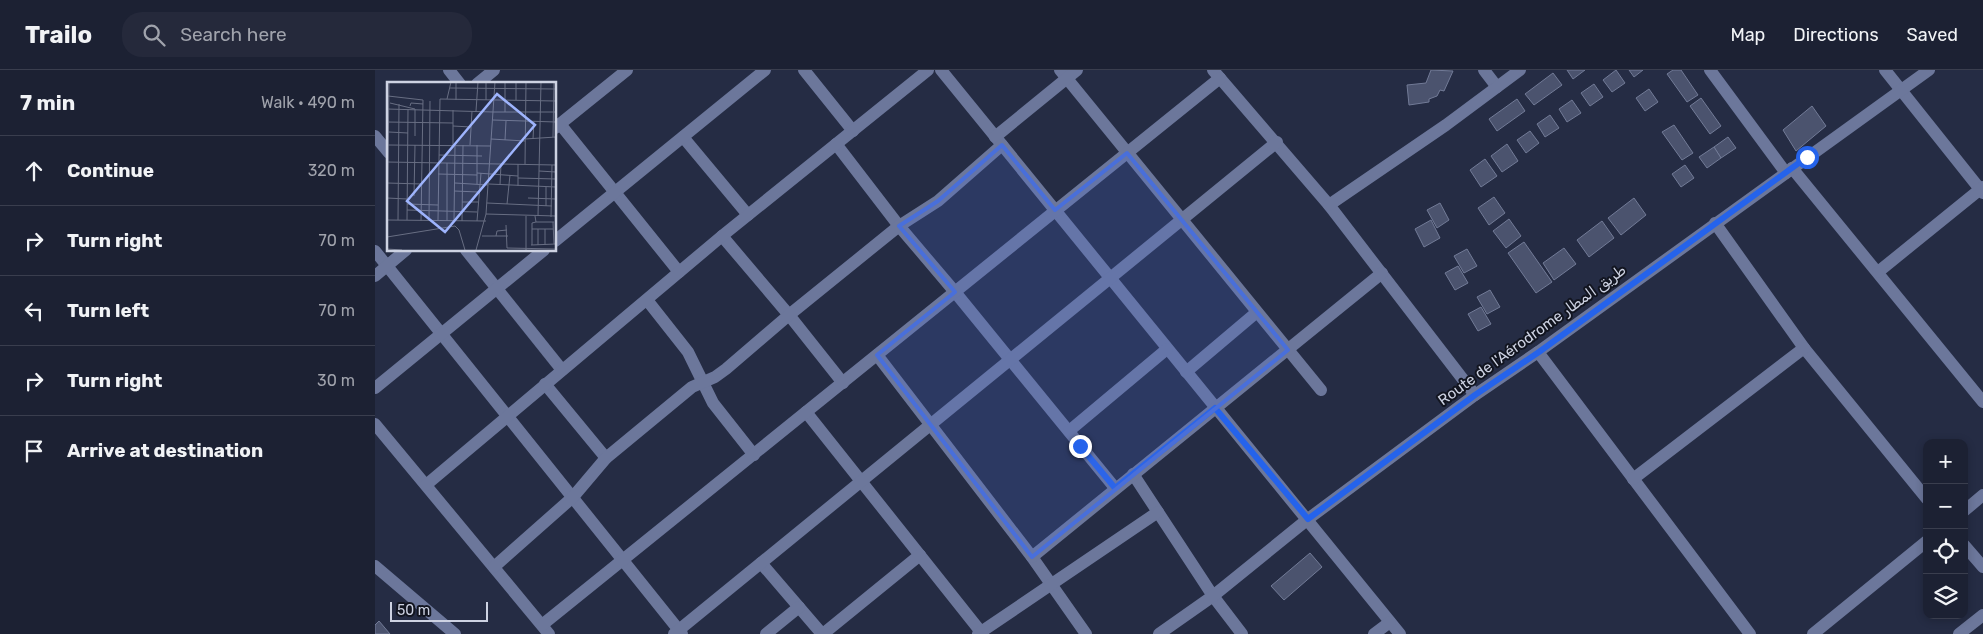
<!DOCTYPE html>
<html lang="en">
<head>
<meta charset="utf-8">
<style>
	body { margin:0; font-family:Rubik,Cairo,sans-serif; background:#25293b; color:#f1f3f6 }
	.controls { position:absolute; right:15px; bottom:15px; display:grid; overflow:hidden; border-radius:10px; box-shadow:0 2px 8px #0003 }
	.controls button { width:45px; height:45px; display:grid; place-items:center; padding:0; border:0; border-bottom:1px solid #3a3e4e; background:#1c2133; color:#f1f3f6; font:25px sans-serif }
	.scale { position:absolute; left:15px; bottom:12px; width:98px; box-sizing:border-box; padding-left:5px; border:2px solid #cdd2e2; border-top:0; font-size:14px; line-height:18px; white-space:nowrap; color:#cdd2e2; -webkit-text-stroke:4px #121520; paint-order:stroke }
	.stop { position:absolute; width:15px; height:15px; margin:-11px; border:4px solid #2563eb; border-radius:50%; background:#fff }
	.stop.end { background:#2563eb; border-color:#fff; box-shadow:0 1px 5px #0008 }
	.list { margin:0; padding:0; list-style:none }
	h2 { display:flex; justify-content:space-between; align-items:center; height:65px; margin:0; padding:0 20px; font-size:21px }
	h2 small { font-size:16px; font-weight:400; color:#a0a3ac }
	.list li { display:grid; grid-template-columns:32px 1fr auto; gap:15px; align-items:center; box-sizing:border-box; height:70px; padding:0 20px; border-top:1px solid #3a3e4e }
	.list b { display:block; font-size:19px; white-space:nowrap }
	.list em { font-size:16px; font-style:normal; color:#a0a3ac }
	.icon { flex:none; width:28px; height:28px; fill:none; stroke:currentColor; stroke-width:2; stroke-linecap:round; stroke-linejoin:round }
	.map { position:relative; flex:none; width:1608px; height:564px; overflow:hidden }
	header { display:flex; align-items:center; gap:30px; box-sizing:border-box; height:70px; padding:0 25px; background:#1c2133; border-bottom:1px solid #3a3e4e }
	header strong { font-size:24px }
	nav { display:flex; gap:28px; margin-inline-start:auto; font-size:18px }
	.search { width:350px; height:45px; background:#25293b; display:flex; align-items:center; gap:12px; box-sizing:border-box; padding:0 18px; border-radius:20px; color:#a0a3ac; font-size:19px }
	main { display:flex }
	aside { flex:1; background:#1c2133 }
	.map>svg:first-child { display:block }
	.building { fill:#4b536e; stroke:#727b97 }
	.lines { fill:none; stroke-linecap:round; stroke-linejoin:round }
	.minor { stroke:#6c779b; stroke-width:12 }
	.route { stroke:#2563eb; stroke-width:6 }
	.marked { fill:#496fda; fill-opacity:0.2; stroke:#496fda; stroke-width:4; stroke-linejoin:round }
	.labels { text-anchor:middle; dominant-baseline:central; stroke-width:4; stroke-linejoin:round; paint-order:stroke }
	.street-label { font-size:15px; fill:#cdd2e2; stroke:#121520 }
	.inset-road { fill:none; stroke:#686e83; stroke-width:1 }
	.view { fill:#9eb4fd; fill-opacity:0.15; stroke:#9eb4fd; stroke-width:2.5 }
	.inset-edge { fill:none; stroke:#cdd2e2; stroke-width:2.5 }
</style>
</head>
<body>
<header>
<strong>Trailo</strong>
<div class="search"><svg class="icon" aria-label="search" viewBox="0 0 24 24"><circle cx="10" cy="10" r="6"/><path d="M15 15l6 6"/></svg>Search here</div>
<nav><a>Map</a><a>Directions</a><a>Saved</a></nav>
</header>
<main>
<aside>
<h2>7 min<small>Walk · 490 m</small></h2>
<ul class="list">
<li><svg class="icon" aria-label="ahead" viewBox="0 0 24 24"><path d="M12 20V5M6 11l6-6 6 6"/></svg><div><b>Continue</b></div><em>320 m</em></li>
<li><svg class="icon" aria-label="right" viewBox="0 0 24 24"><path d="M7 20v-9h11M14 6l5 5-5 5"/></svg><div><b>Turn right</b></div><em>70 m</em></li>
<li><svg class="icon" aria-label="left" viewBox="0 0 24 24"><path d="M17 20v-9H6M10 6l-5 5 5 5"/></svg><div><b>Turn left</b></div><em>70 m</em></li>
<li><svg class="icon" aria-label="right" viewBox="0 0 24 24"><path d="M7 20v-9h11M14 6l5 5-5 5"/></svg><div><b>Turn right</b></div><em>30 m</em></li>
<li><svg class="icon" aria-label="arrive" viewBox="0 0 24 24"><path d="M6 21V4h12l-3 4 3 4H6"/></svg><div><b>Arrive at destination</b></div></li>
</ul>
</aside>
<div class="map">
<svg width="1608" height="564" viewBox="0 0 1608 564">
	<rect width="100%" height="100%" fill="#252c44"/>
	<g class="building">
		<polygon points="1056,0 1078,1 1069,21 1065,20 1062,26 1054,29 1054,32 1034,35 1032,15 1051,13"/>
		<polygon points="1192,0 1210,0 1198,9"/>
		<polygon points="1241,0 1250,13 1237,22 1228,10"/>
		<polygon points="1254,0 1268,0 1259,7"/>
		<polygon points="1298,0 1306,0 1323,25 1312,32 1292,4"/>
		<polygon points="1178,3 1187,15 1159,35 1150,24"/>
		<polygon points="1219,14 1228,27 1215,36 1206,23"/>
		<polygon points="1274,19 1283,32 1270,41 1261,28"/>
		<polygon points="1326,28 1346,56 1335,64 1315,36"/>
		<polygon points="1142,29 1150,41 1122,61 1114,49"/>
		<polygon points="1197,30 1206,43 1192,52 1184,39"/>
		<polygon points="1437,36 1451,56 1421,81 1408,60"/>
		<polygon points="1175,45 1184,58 1170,67 1162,54"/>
		<polygon points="1299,55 1318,83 1307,90 1287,62"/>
		<polygon points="1155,61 1164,73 1151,83 1142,70"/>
		<polygon points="1353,67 1361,78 1346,88 1339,77"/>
		<polygon points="1132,74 1143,91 1127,102 1116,86"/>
		<polygon points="1339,77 1346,88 1332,98 1324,87"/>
		<polygon points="1110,89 1122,106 1106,117 1095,100"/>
		<polygon points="1310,95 1319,108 1306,117 1297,104"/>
		<polygon points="1119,127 1130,143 1114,155 1103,138"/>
		<polygon points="1259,128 1271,145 1246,165 1233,148"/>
		<polygon points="1065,133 1074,150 1062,158 1052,140"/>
		<polygon points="1134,149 1146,166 1131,178 1118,161"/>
		<polygon points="1056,150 1065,168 1049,177 1040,159"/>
		<polygon points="1227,151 1239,168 1214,187 1202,170"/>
		<polygon points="1149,172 1177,212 1161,223 1133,183"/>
		<polygon points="1189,178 1201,194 1179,210 1168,193"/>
		<polygon points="1092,179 1102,196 1089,203 1079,186"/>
		<polygon points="1083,196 1093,213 1080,220 1070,203"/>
		<polygon points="1115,220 1125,237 1112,244 1102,227"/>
		<polygon points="1106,237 1116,254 1103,261 1093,244"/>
		<polygon points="935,483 947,497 909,530 896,516"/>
		<polygon points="4,551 15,564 0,564 0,555"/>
	</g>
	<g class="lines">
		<g class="minor">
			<polyline points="74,0 85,14"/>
			<polyline points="429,0 478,61"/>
			<polyline points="566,0 1025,564"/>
			<polyline points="685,0 946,320"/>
			<polyline points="838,0 954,135 1100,325"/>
			<polyline points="1109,0 1122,17"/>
			<polyline points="1335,0 1411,103"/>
			<polyline points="1510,0 1608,123"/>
			<polyline points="102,14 119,0"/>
			<polyline points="185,54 304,202"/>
			<polyline points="180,58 252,0"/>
			<polyline points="0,66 14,83"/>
			<polyline points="308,67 373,145"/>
			<polyline points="620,67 702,0"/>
			<polyline points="461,74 524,156 580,222 740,418"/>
			<polyline points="1417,98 1608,332"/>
			<polyline points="954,135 1071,55 1145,0"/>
			<polyline points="1340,153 1429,278 1552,429"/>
			<polyline points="347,166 414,245 468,313"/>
			<polyline points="180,171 390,0"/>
			<polyline points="91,180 187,300"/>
			<polyline points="0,181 307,564"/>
			<polyline points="1503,202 1608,117"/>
			<polyline points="0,206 31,180"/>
			<polyline points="272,230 313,282 338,333 379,385"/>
			<polyline points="1163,282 1375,564"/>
			<polyline points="502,285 657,487 711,564"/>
			<polyline points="811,302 882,242"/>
			<polyline points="170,314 231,388"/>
			<polyline points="0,318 169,180"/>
			<polyline points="431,342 606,562"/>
			<polyline points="0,354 174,564"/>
			<polyline points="694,361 792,279"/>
			<polyline points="758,404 838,526 867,564"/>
			<polyline points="1258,409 1429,278"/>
			<polyline points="51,415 347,166 553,0"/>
			<polyline points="1589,441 1608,425"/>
			<polyline points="1589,475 1608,497"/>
			<polyline points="657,487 1007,203"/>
			<polyline points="386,493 447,564"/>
			<polyline points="0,496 80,564"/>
			<polyline points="119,497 198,427 231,388 317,317 340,307 351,299 414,245 524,156 563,131 627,75"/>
			<polyline points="167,555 845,8"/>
			<polyline points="299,564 902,72"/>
			<polyline points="391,564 424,537"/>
			<polyline points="448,564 545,485"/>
			<polyline points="603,564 783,442"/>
			<polyline points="784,564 838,526 933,449 1100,325 1163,282 1554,0"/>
			<polyline points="999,564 1015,552"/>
			<polyline points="1438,564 1552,471"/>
			<polyline points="1584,564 1608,545"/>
		</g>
	</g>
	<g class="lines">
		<polyline class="route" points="705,376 740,418 840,338 933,449 1100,325 1164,282 1432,87"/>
	</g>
	<path class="marked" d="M627 75 680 140 752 83 913 280 657 487 502 285 580 222 524 156 563 131Z"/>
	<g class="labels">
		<g class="street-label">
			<text transform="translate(1157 265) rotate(-36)">Route de l'Aérodrome طريق المطار</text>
		</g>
	</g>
	<g transform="translate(12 12)">
		<rect width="169" height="169" fill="#252c44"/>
		<path class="inset-road" d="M2 0 0 167 15 168M99 0V18M63 6 169 7M1 14 36 18 34 139M60 17 64 0M69 18V0M129 18V0M3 21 28 27V54M23 24 24 21 36 22M0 27 106 30M89 29 91 0M106 30H169M118 30V0M106 38 169 40M0 40 66 41M66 44 84 45M2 50 21 51M166 55 167 0M104 57 138 59M138 57 169 55M146 57 147 39M118 58 119 39M1 63 104 64M66 63V28M83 63 85 29M52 73 95 74M0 80 169 83M131 82V104M138 82 139 0M152 89 169 90M90 91 131 94M51 92 90 93M131 96 169 97M0 101 35 102M68 101 101 103M90 102V63M102 102 169 105M113 103 114 82M67 109 92 110M27 114 28 63M0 116 20 117M141 116 169 117M75 120H91M100 121 165 124M20 122 51 123M120 122 123 93M159 124V105M20 128 90 130M99 132 169 134M139 134V168M151 134 154 0M164 135 165 83M1 138 99 139M11 138 12 22M20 138 21 27M42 138 43 19M51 138 53 17 169 19M60 139V81M67 139 68 63M75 139 76 63M90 139 94 91M149 140H167M166 140 167 162M119 143 120 166M145 147H166M158 147V163M95 154H121M109 154 110 149 120 148M0 155 68 144 72 148 78 168M144 163 169 162M145 163V141L149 140 148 134M151 163V147M120 166 169 167M89 168 99 132 108 0"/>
		<path class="view" d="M110 12 148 43 58 150 20 119Z"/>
		<rect width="169" height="169" class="inset-edge"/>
	</g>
</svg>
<div class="controls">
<button>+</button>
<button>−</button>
<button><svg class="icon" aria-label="locate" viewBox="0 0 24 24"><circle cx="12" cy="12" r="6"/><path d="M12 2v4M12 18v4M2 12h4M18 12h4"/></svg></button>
<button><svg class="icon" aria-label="layers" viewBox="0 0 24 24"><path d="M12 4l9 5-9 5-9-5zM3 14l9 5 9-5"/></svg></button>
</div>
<div class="scale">50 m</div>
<div class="stop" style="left:1432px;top:87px"></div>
<div class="stop end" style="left:705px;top:376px"></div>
</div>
</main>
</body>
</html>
